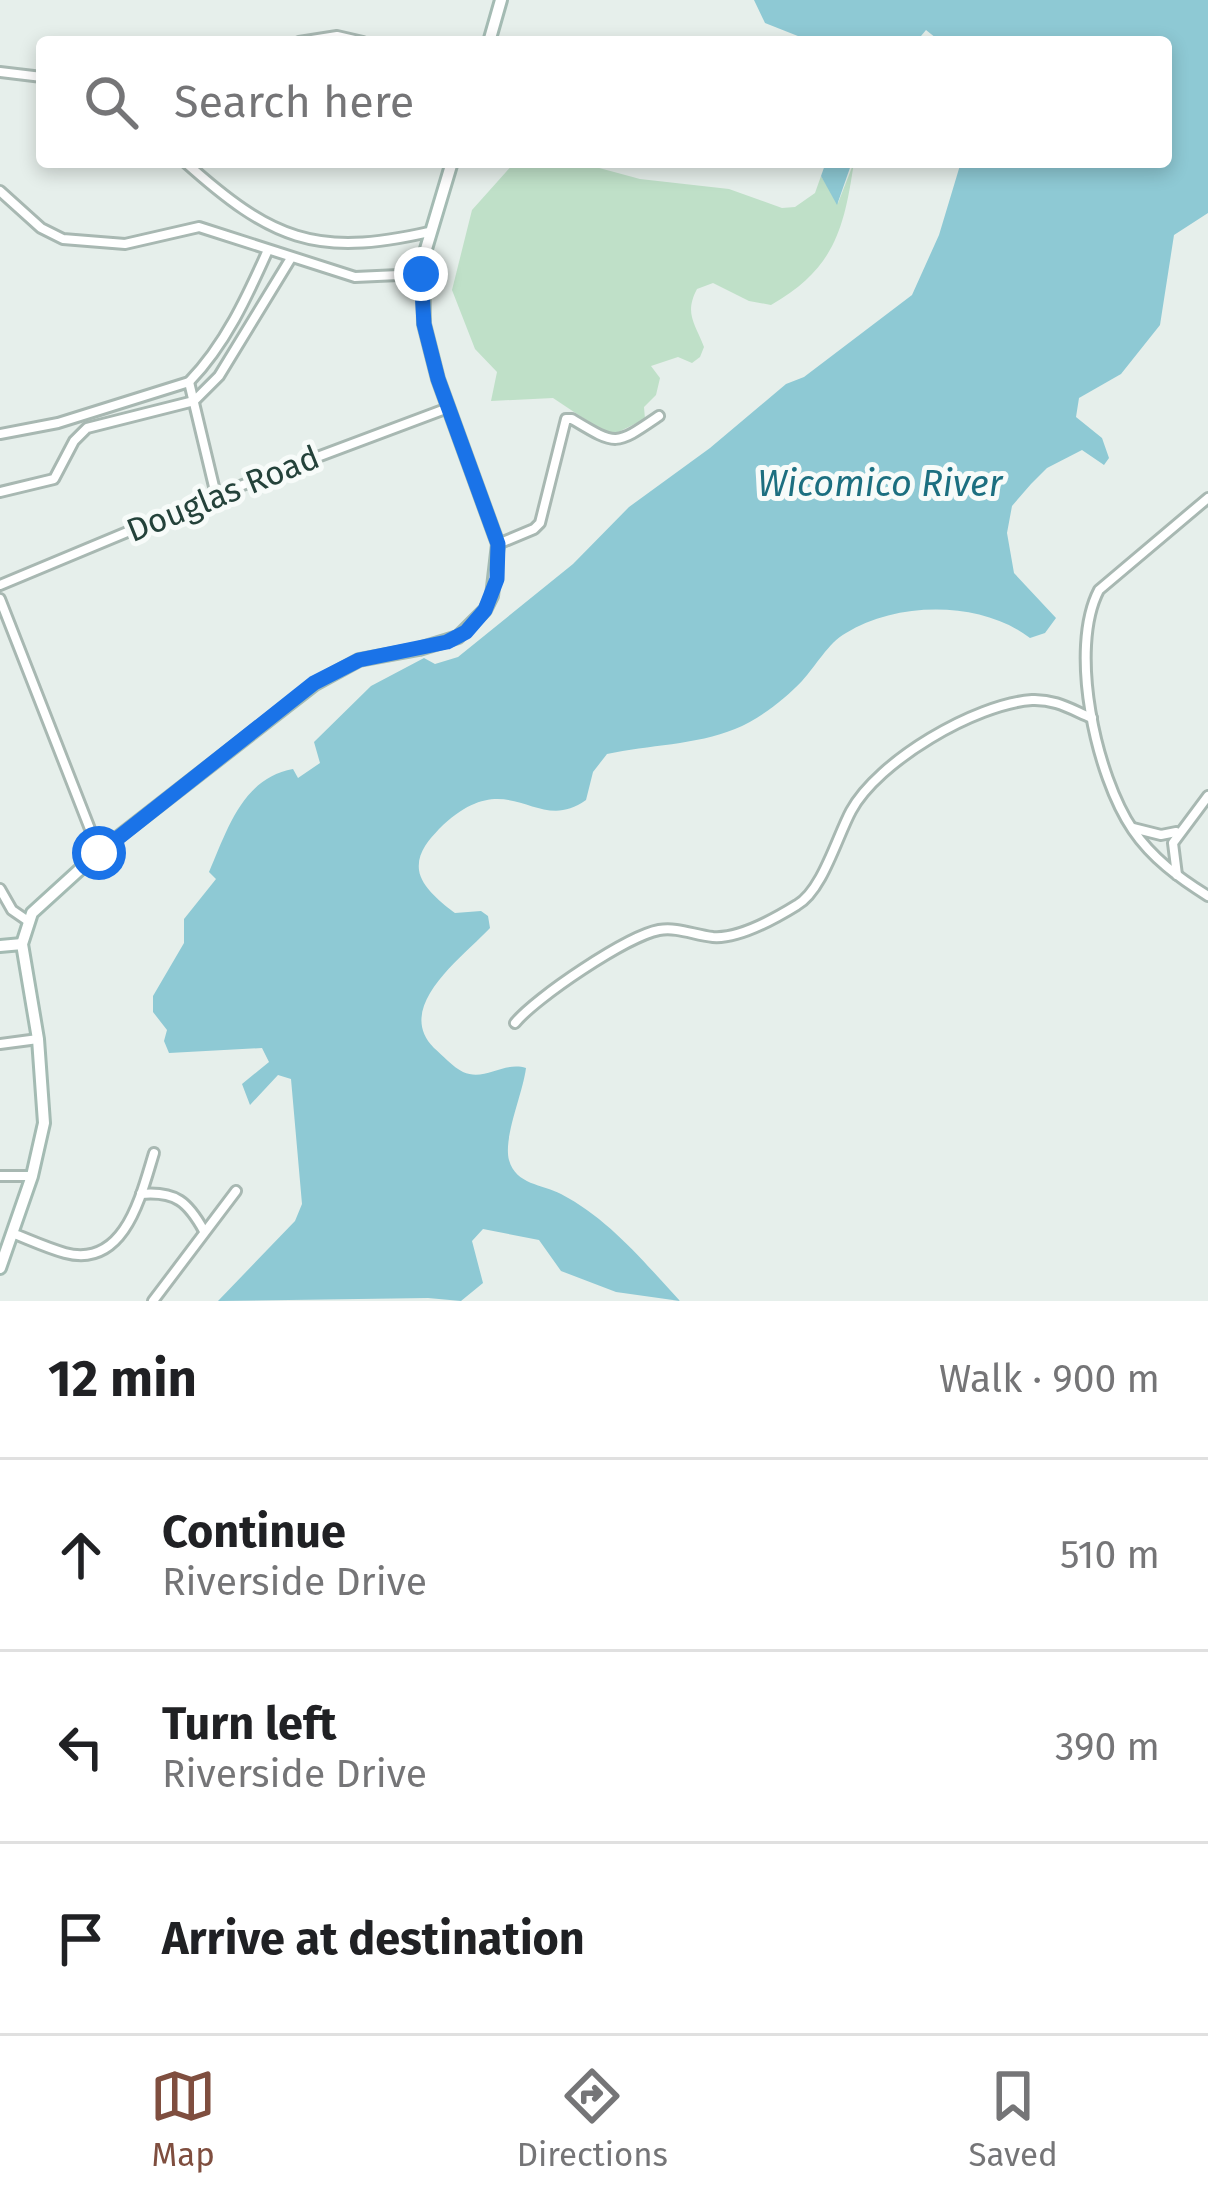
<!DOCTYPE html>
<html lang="en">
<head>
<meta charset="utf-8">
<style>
	body { margin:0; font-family:"Fira Sans",sans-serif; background:#f2f2f2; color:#202124 }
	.stop { position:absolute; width:36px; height:36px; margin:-27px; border:9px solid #1a73e8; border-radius:50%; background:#fff }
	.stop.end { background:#1a73e8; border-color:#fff; box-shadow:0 3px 12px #0008 }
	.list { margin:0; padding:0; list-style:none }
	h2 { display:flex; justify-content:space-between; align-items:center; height:156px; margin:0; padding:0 48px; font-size:51px }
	h2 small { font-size:39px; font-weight:400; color:#757577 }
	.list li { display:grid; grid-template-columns:78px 1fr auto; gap:36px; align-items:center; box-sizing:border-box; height:192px; padding:0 48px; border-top:3px solid #e0e0e0 }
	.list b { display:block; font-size:45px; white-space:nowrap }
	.list p { margin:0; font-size:39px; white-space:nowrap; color:#757577 }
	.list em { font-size:39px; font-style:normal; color:#757577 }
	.icon { flex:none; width:66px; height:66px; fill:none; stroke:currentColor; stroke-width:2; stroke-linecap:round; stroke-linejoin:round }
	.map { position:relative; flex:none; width:1208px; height:1301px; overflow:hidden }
	.search { position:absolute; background:#fff; box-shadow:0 6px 18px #0003; left:36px; right:36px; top:36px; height:132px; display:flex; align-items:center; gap:30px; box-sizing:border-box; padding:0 42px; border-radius:12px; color:#757577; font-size:45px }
	.sheet { height:732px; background:#fff }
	nav { display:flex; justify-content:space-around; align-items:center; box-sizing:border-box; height:168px; border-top:3px solid #e0e0e0; background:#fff; font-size:33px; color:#757577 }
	nav a { display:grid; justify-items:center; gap:6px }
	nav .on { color:#7f4e3f }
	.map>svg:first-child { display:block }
	.green { fill:#bfe0c8 }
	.water { fill:#8ec9d4 }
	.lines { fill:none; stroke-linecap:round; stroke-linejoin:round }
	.street-casing { stroke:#a8b8b2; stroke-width:14 }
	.secondary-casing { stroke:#a4bbb3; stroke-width:16 }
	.street { stroke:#fff; stroke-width:8 }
	.secondary { stroke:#fff; stroke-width:10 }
	.route { stroke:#1a73e8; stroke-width:15 }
	.labels { text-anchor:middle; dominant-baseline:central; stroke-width:10; stroke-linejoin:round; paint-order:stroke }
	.street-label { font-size:33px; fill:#24423a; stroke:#f7fbf9 }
	.water-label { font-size:36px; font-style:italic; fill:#1c6f80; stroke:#f7fbf9 }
</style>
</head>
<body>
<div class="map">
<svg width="1208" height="1301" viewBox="0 0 1208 1301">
	<rect width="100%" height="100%" fill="#e6efeb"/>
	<path class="green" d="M515 162H577L640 179 729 189 782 208 795 207 815 193 821 176 838 203 854 162C844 230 834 269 771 305L749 301 713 283 697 289C684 314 695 323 704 347L700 357 692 363 678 357 651 366 660 378 656 395 644 407 645 419 610 436 553 398 491 401 497 372 475 349 452 290 472 210Z"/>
	<g class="water">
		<path d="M754 0H1208V213L1174 235 1160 325 1121 374 1079 398 1076 417 1102 438 1109 458 1104 465 1082 450 1047 468 1031 484 1012 506 1007 533 1014 573 1056 618 1045 633 1030 638C982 601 898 601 846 633 828 643 816 666 802 681 785 699 758 720 735 729 696 745 648 745 607 754L593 772 586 800C535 837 509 760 439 829 428 841 417 853 419 870 421 887 443 904 455 913L481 911 488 916 490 928C463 957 393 1007 434 1048 442 1055 453 1067 463 1072 485 1082 503 1061 526 1068 523 1093 503 1138 509 1160 516 1185 542 1184 561 1194 609 1219 644 1262 680 1301L616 1292 561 1271 539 1240 483 1229 472 1241 483 1283 461 1301 428 1298 218 1301 295 1221 302 1204 291 1079 278 1075 250 1105 242 1084 269 1062 262 1048 169 1053 164 1041 167 1030 153 1012V996L184 943V919L216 879 209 872C227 831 242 778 293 769L298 778 320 763 314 742 371 686 424 658 435 664 458 657 573 564 629 507 710 448 786 384 804 377 912 295 939 235 961 162H1166V42H941L926 30 916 42H813L765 23Z"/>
		<polygon points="826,162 852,162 837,205 821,176"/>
	</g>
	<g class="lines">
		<g class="street-casing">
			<g id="street">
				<polyline points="299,42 337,36 363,42"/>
				<polyline points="0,72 42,77"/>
				<path d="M185 162C271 239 315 258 429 232"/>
				<polyline points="0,191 41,228 63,239 125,244 199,227 355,277 421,274"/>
				<polyline points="189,382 216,495"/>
				<path d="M0 434 58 423 189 382C225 345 247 297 268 250"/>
				<polyline points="0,492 54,479 74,441 87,428 194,401 219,376 291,258"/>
				<path d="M1208 498 1099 590C1068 649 1096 776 1133 830 1152 858 1179 878 1208 896"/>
				<path d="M498 544 534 529 540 523 566 419H572C617 446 615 446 659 416"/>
				<polyline points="0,585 216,495 448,408"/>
				<polyline points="0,599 99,852"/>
				<polyline points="1133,828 1161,835 1176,832"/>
				<polyline points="1177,875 1173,843 1208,796"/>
				<polyline points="0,889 12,910 28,921"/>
				<path d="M515 1023C535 998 627 936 659 930 678 927 694 935 713 937 738 939 776 918 797 905 822 891 837 837 851 811 878 761 975 704 1032 700 1056 699 1072 710 1092 718"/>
				<polyline points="0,1044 38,1039"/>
				<polyline points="0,1176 32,1176"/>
				<path d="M141 1194C176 1191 188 1202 204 1231"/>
				<path d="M12 1233C30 1240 47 1248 65 1253 125 1269 141 1195 154 1153"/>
				<polyline points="153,1301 236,1191"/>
			</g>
		</g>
		<g class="secondary-casing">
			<g id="secondary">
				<polyline points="489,42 501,0"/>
				<polyline points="0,946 22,944"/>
				<polyline points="0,1268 32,1176 44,1123 38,1039 22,944 32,913 99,852 315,684 359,660 419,649 458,637 485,610 492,596 498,544 438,379 424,324 423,259 452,162"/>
			</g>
		</g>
		<use href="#street" class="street"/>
		<use href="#secondary" class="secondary"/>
	</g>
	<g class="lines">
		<polyline class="route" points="99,853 314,683 359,660 447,642 466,632 485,610 497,579 498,544 438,379 424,324 421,274"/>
	</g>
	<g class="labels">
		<g class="street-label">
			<text transform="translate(223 494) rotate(-22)">Douglas Road</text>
		</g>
		<g class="water-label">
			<text x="880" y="484">Wicomico River</text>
		</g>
	</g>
</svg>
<div class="stop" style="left:99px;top:853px"></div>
<div class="stop end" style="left:421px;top:274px"></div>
<div class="search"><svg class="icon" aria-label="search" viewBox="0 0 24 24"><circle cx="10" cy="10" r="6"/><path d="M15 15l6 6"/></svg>Search here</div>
</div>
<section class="sheet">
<h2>12 min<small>Walk · 900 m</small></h2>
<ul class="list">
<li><svg class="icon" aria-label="ahead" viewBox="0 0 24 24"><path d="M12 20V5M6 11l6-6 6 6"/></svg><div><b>Continue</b><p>Riverside Drive</p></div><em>510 m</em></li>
<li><svg class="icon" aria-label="left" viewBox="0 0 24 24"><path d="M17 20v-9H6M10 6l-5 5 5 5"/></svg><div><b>Turn left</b><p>Riverside Drive</p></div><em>390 m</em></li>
<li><svg class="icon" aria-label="arrive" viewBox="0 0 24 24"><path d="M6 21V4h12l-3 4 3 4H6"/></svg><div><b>Arrive at destination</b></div></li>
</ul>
</section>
<nav>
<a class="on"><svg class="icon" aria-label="map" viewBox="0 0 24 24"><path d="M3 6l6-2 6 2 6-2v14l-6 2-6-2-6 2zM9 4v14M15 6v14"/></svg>Map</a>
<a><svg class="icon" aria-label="directions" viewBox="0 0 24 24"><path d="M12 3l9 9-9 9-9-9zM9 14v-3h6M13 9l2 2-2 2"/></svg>Directions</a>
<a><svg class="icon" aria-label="saved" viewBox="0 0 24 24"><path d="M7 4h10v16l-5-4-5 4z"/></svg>Saved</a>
</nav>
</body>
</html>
